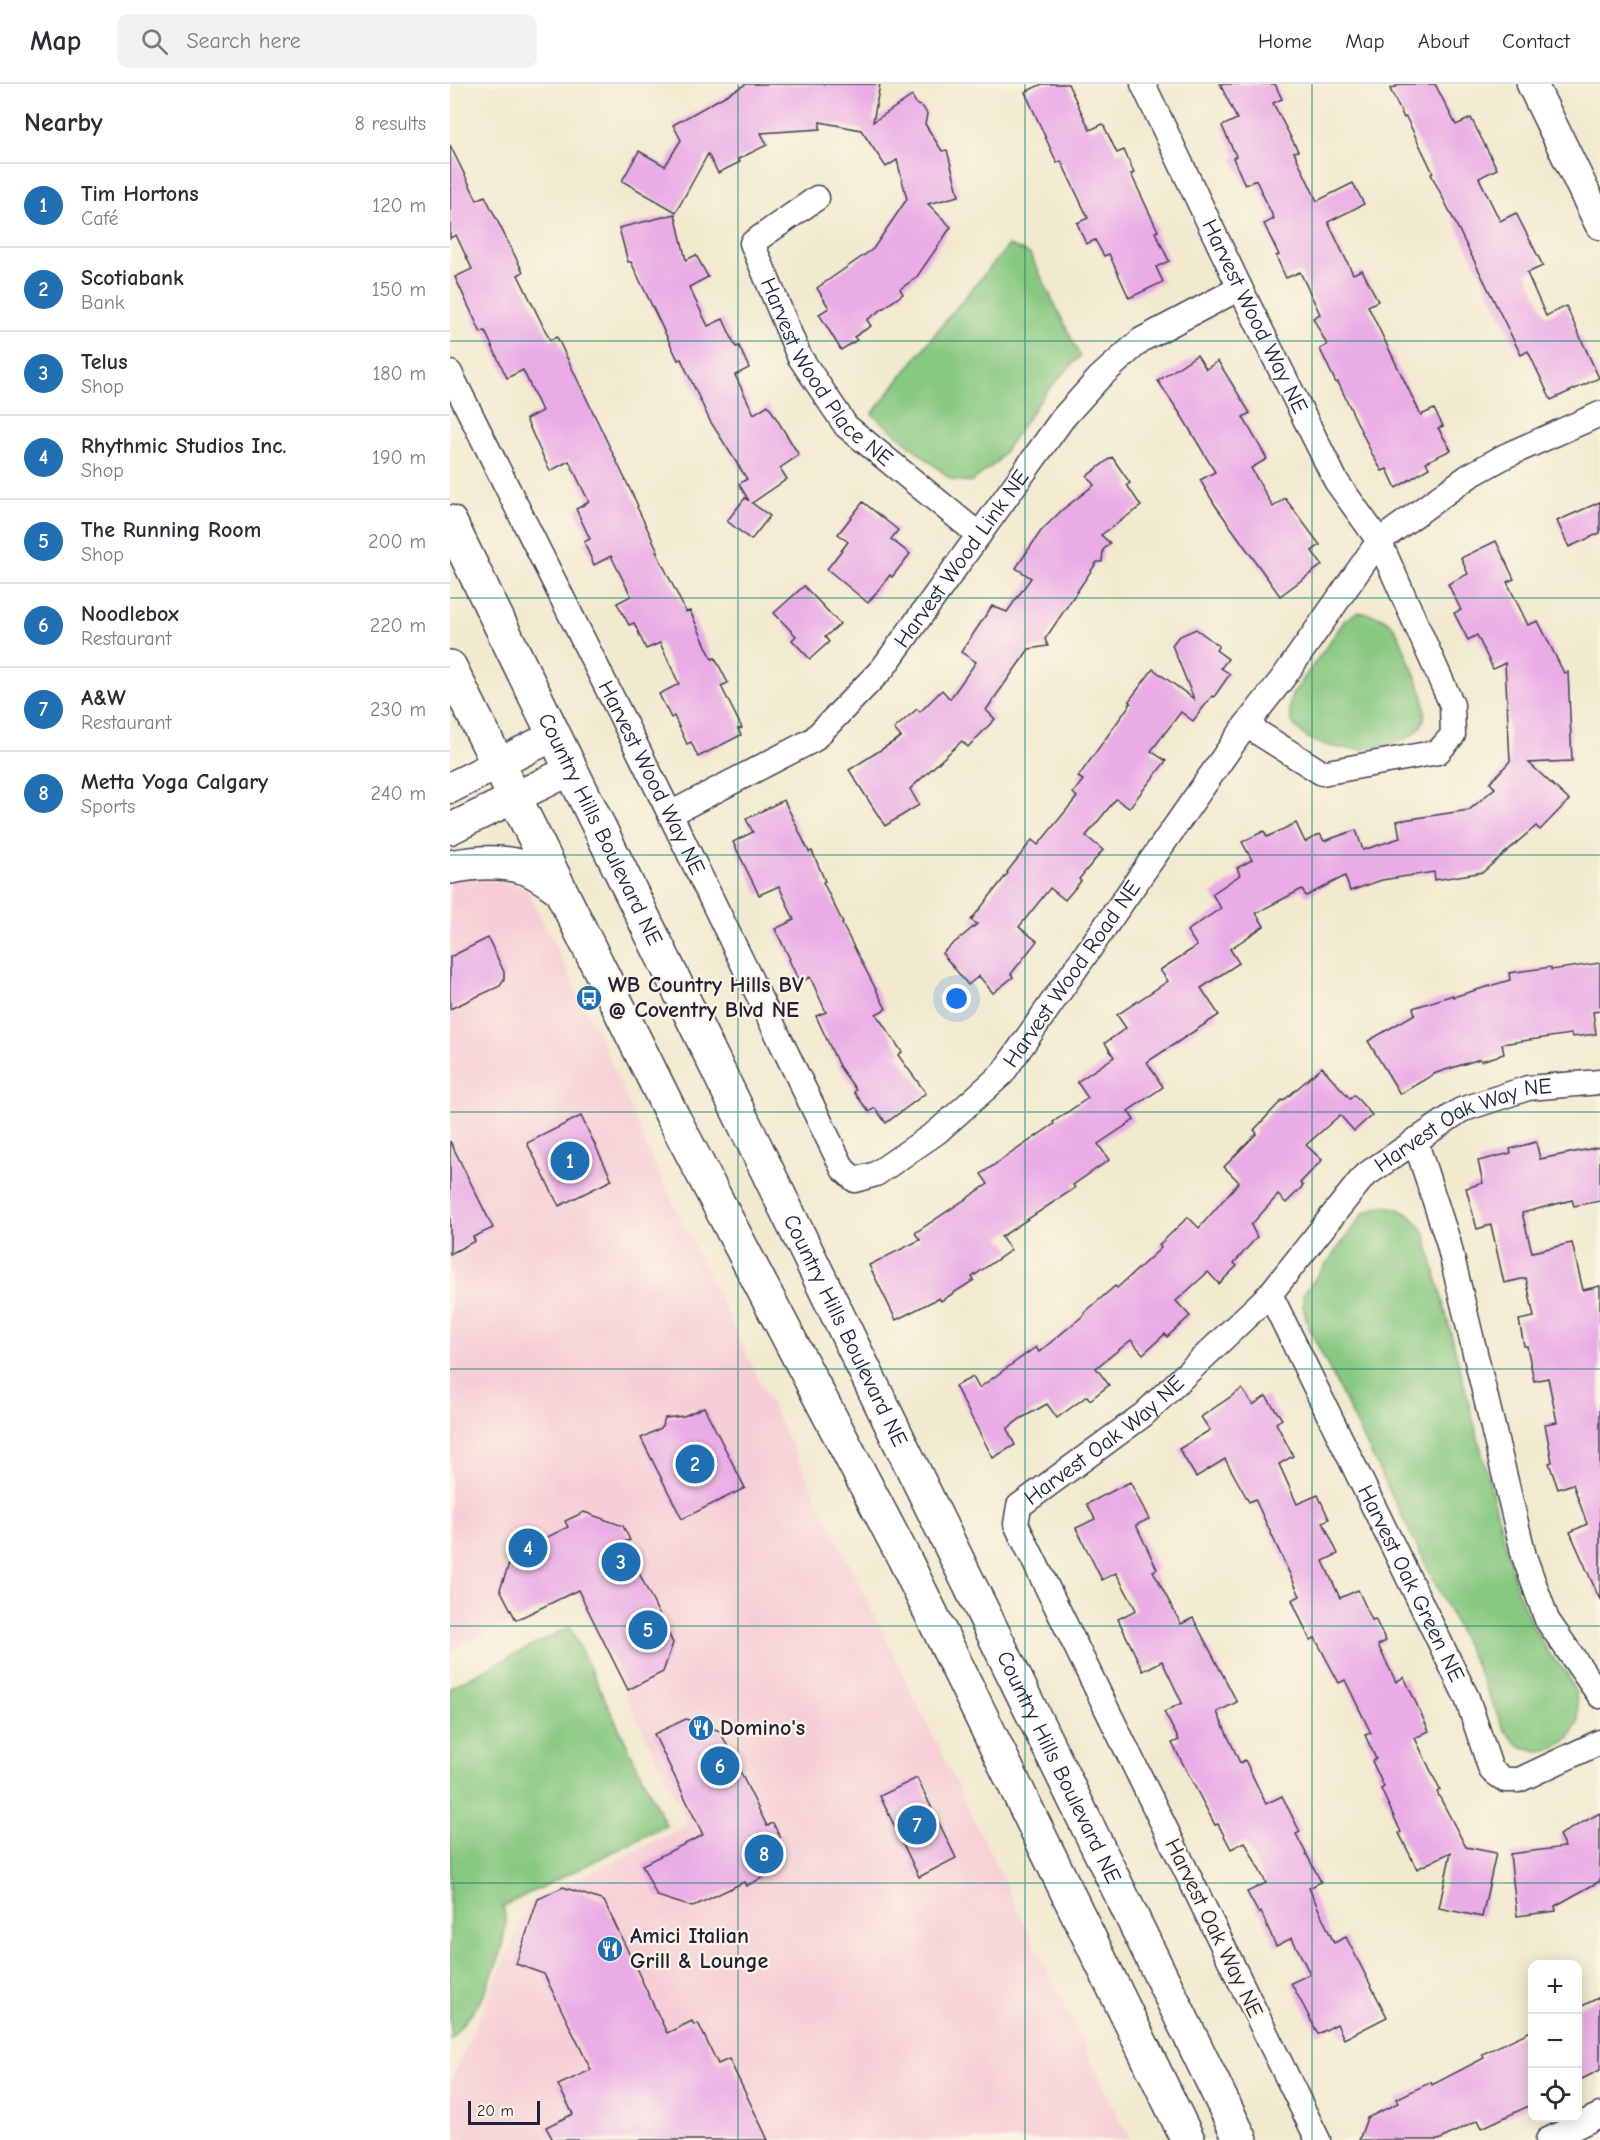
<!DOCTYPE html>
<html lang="en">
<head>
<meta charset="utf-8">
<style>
	body { margin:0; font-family:"Comic Neue",sans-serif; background:#f2f2f3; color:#2b2b33 }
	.controls { position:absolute; right:18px; bottom:18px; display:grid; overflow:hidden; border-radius:12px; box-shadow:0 3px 15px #0003 }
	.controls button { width:54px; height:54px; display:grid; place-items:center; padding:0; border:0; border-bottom:2px solid #e1e1e2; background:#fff; color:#2b2b33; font:30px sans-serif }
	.scale { position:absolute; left:18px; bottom:15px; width:72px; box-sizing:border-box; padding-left:6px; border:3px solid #22223b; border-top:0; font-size:16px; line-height:21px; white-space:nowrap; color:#22223b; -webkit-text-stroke:4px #fcf5e5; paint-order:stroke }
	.you { position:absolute; left:507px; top:915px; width:21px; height:21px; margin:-15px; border:4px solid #fff; border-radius:50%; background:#1a73e8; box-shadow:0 0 0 9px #1a73e833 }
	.badge { display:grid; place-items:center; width:39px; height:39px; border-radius:50%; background:#1f6fb2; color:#fff; font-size:20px; font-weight:700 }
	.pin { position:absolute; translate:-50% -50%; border:3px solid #fff; box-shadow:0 2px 6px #0006 }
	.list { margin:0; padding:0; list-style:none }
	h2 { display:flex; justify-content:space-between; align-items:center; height:78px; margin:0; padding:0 24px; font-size:26px }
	h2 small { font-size:20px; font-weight:400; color:#7c7c81 }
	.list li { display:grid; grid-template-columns:39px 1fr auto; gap:18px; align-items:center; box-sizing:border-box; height:84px; padding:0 24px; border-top:2px solid #e1e1e2 }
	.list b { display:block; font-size:22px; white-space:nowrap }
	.list p { margin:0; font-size:20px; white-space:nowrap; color:#7c7c81 }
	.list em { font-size:20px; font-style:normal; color:#7c7c81 }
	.icon { flex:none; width:33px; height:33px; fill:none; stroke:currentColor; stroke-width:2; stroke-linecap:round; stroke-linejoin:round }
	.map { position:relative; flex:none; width:1150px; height:2056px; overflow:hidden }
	header { display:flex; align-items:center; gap:36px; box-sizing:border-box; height:84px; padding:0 30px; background:#fff; border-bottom:2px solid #e1e1e2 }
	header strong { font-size:28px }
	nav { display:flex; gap:33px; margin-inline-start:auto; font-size:21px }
	.search { width:420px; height:54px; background:#f2f2f3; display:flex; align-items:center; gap:15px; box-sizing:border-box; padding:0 21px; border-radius:12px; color:#7c7c81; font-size:22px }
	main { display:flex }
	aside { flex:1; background:#fff }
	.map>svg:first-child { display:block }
	.built { fill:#f6cfd6 }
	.green { fill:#88c981; stroke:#55765e; stroke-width:1.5 }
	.building { fill:#e9ace5 }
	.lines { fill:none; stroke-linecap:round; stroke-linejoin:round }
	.minor-casing { stroke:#414051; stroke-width:27 }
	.tertiary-casing { stroke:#414051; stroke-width:33 }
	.secondary-casing { stroke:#414051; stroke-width:36 }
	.minor { stroke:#fff; stroke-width:24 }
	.tertiary { stroke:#fff; stroke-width:30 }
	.secondary { stroke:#fff; stroke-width:33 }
	.grid { fill:none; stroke:#0f766e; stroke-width:1.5; stroke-opacity:0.55 }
	.labels { text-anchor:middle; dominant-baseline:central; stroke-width:4.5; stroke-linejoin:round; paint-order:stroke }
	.street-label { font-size:22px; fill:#22223b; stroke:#fcf5e5 }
	.poi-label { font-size:22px; font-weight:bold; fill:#22223b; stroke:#fcf5e5; text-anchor:start }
</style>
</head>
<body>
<header>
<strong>Map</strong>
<div class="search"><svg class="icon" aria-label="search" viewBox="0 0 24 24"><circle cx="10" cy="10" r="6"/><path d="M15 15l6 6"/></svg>Search here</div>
<nav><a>Home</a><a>Map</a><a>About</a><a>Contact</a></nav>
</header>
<main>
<aside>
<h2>Nearby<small>8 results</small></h2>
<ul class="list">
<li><span class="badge">1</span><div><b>Tim Hortons</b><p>Café</p></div><em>120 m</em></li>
<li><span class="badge">2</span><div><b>Scotiabank</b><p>Bank</p></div><em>150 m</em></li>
<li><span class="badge">3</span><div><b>Telus</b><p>Shop</p></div><em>180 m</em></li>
<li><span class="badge">4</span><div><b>Rhythmic Studios Inc.</b><p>Shop</p></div><em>190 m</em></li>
<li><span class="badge">5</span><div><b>The Running Room</b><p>Shop</p></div><em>200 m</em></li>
<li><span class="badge">6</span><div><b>Noodlebox</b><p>Restaurant</p></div><em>220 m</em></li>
<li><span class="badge">7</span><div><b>A&amp;W</b><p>Restaurant</p></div><em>230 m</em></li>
<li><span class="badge">8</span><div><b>Metta Yoga Calgary</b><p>Sports</p></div><em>240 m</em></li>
</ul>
</aside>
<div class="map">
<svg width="1150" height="2056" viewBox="0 0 1150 2056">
	<rect width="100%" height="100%" fill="#fcf5e5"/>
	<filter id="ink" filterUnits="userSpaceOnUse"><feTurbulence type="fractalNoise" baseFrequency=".0167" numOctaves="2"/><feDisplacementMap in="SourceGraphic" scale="12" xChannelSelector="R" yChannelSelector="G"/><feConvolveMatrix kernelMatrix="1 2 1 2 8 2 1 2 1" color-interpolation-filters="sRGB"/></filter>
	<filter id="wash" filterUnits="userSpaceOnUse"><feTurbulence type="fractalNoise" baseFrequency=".008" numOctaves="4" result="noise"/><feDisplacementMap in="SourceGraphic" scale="24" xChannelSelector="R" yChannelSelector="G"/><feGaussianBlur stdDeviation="1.35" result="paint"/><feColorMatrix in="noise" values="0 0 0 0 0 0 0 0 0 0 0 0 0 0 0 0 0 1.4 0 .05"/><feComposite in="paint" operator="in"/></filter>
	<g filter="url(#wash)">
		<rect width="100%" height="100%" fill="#f2eacf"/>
		<polygon class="built" points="9,786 77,805 154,962 208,1088 680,2056 2,2056 0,2053 0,1999 80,1818 239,1741 127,1510 0,1566 0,790"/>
		<g class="green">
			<polygon points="559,161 580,170 630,272 595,309 547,378 521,398 502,396 422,330 496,236"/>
			<path d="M907 528C942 532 945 541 957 572 964 591 978 613 974 634 966 678 819 679 842 611L895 536Z"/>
			<path d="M930 1122C952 1122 962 1131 975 1149L1067 1506 1082 1540 1098 1569 1117 1589 1126 1610 1129 1635 1120 1654 1103 1665 1088 1667 1069 1662 1054 1645 1024 1578 858 1242 853 1223V1211L914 1129Z"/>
			<polygon points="120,1543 216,1742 53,1822 56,1838 51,1869 32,1915 0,1956 0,1603"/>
		</g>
		<g id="blocks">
			<g class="building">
				<polygon points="296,0 430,0 423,38 462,12 467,21 473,23 477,30 475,40 492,67 497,66 509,112 478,120 501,143 466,194 450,205 453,210 417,236 421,242 404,253 407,256 391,266 369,230 379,224 367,204 423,165 457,115 447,76 436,83 411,46 370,38 370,45 311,49 317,61 288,75 290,78 268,89 258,70 226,128 172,97 189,67 215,82 231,56 223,41"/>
				<polygon points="592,0 618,0 640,46 653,40 667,69 674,66 684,89 681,90 708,147 705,148 719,177 706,183 713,198 679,214 659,170 654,172 645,156 636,160 627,139 638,134 611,77 607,79 575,8"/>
				<polygon points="770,0 825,0 832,15 823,19 848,67 844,68 867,117 903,99 914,120 878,138 903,190 912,186 928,217 918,222 971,331 984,325 993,342 988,344 1001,366 976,378 979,384 946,404 937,385 932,387 923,372 888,298 886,299 870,265 877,261 863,234 870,230 850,188 836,194 826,172 829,171 814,140 824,135 806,96 795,101 783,74 786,72 772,42 787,35"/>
				<polygon points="951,0 985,0 1006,41 1021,34 1047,85 1029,94 1050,137 1066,129 1093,182 1077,189 1096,232 1116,222 1149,294 1101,316 1078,267 1071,271 981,90 983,89 956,33 954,34 940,5"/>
				<polygon points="0,61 27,116 35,112 73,188 68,191 100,256 107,253 188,422 187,423 208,467 206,467 236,528 240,527 262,575 265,574 278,599 271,602 292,644 288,645 291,651 248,673 241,658 237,660 224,632 221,634 209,610 229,600 210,559 196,565 184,539 179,541 167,519 181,512 161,472 144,481 134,458 140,455 126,425 139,418 119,377 100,387 89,364 76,335 92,327 73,286 57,294 35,247 31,249 5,193 22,185 6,151 0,154"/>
				<polygon points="225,130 236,176 246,171 258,193 239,203 258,242 273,235 286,263 289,262 299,284 285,291 304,330 318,321 349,371 330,384 337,395 302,419 320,432 301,456 277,437 295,414 299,417 289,400 297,395 260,337 231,275 228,276 181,178 178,178 169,144"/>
				<polygon points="747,271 756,285 768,277 800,329 793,333 817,375 801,384 823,423 835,414 870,461 862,467 872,481 830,512 765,421 750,396 765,388 731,331 708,297"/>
				<polygon points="662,373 680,399 677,401 691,422 651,451 660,459 653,466 652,478 647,478 595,555 598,562 579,565 536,626 545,635 518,663 512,657 460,705 469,721 435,742 399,686 451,653 444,645 467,625 470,628 492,606 500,615 526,578 511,568 542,522 557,528 581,494 566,484 591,447 612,426 644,401 637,392"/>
				<polygon points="413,418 448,446 441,455 460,470 442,493 440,491 418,519 377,485 398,458 388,450"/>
				<polygon points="1150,418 1150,449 1119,463 1107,437"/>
				<polygon points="1046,457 1064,495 1057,498 1078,541 1088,537 1114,589 1118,588 1122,677 1079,679 1119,716 1090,746 1086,742 1033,788 985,796 984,788 932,796 900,807 895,792 856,812 852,805 806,829 814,842 780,865 789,879 751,904 769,931 697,978 713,1003 678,1027 684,1036 648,1060 659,1076 623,1101 625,1104 551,1153 561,1166 522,1193 524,1196 491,1217 489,1214 446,1236 419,1181 470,1156 465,1149 538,1100 531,1090 604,1040 603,1038 638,1014 627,998 664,973 655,959 676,944 667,931 718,897 710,886 747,862 737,847 771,824 762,810 790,791 787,784 802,776 792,758 814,747 817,753 846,739 855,758 870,750 874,757 906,746 913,766 950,754 947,737 1019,726 1045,704 1040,699 1060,677 1055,579 1043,585 1027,551 1018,556 1004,529 1011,526 998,500 1018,490 1011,474"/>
				<polygon points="354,502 390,540 375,553 379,558 360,575 342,556 346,552 324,529"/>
				<polygon points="746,545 769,562 766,566 778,575 771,584 780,590 764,613 762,612 743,637 731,628 701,667 716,677 679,724 666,715 636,752 653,766 629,795 631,797 615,816 600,804 569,843 587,857 561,890 563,893 543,909 529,892 518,901 492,869 527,840 521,836 558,789 557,788 582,756 588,761 627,713 623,709 633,696 628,693 681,619 679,617 703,585 744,615 722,561 728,553"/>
				<polygon points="334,716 359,768 362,767 375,797 373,798 393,839 392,840 436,925 426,930 452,968 448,971 476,1009 436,1039 425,1024 419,1028 404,1008 406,1006 389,982 366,932 376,928 360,893 350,899 339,876 340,875 325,845 344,836 329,802 309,811 283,758 303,748 296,735"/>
				<polygon points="38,854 54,888 54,896 50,902 0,925 0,873"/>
				<polygon points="1150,879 1150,927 1143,928 1146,950 1122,953 1121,950 1052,960 1054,970 1031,977 1030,975 986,989 950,1010 918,957 965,930 963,924 1003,911 1003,913 1060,896 1059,889 1101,883 1101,886"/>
				<polygon points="872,983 900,1015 904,1011 922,1031 904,1047 890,1031 856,1061 872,1076 850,1099 853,1102 836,1119 828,1111 801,1141 807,1153 784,1179 787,1182 769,1200 758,1188 726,1217 740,1232 717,1253 715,1250 693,1270 681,1256 646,1284 659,1301 640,1316 637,1312 607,1334 597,1320 570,1335 557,1345 565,1361 543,1374 505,1302 523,1293 529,1304 586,1263 589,1268 635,1230 634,1229 665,1202 667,1204 711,1164 709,1161 738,1133 749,1144 789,1098 774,1083 807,1049 804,1046 832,1016 833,1017"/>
				<polygon points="131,1032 162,1096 109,1122 77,1059"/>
				<polygon points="0,1057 43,1144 23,1153 25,1157 0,1170"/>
				<polygon points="1086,1058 1090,1075 1150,1063 1150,1117 1124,1122 1122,1116 1072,1129 1082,1168 1122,1159 1133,1206 1150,1202 1150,1516 1120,1448 1137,1440 1123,1400 1108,1405 1099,1379 1102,1378 1095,1340 1107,1338 1098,1294 1084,1297 1077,1262 1074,1262 1069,1236 1084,1233 1076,1194 1054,1199 1041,1141 1027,1145 1016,1104 1033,1099 1028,1077 1061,1069 1060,1065"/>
				<polygon points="792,1305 803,1321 816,1312 832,1335 826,1339 843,1372 829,1380 847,1420 868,1411 879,1435 873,1438 888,1470 873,1477 890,1514 908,1506 922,1536 925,1535 936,1557 928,1561 946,1598 954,1593 979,1647 965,1654 990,1706 987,1708 1016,1763 1046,1769 1032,1833 989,1824 1001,1768 967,1785 949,1749 951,1748 931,1705 934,1703 922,1677 926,1675 915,1651 921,1649 895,1596 889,1599 865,1554 860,1556 842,1516 850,1512 805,1415 799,1418 775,1375 746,1393 729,1365 760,1346 751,1333"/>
				<polygon points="254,1323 295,1404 232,1435 191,1354 211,1344 215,1334 234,1332"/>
				<polygon points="680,1398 699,1435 686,1441 707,1485 703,1487 731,1540 743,1534 787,1618 767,1628 790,1679 795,1676 816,1720 832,1712 850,1748 846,1750 871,1798 859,1804 884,1859 896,1853 937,1933 894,1955 887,1940 868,1950 853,1921 841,1899 860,1890 842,1854 826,1862 811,1828 809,1830 797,1808 816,1799 795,1758 781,1765 768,1740 765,1741 722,1659 729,1656 714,1628 732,1619 712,1577 693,1587 668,1535 686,1526 666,1489 652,1496 626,1444 645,1435 637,1420"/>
				<polygon points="134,1428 173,1442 180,1456 174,1458 223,1559 213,1588 178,1606 128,1506 66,1536 50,1505 63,1470 118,1443 115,1437"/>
				<polygon points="236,1635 270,1647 317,1742 323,1739 330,1753 316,1792 296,1802 294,1798 242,1823 207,1812 192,1781 253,1751 204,1650"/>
				<polygon points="467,1694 506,1774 469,1793 430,1712"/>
				<polygon points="1150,1729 1150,1797 1105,1822 1106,1827 1067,1832 1060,1770 1115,1763 1109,1751"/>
				<polygon points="113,1803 154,1817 217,1949 242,1937 244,1941 248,1939 268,1980 279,1975 318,2056 103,2056 96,2043 123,2030 108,2001 141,1986 94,1890 66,1880 88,1815"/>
				<polygon points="1150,1913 1150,1986 1128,1997 1128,1924"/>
				<polygon points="1083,1946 1083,2020 1032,2044 1028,2036 989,2056 909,2056 917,2034 948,2019 946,2015 981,1998 982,2001 1034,1974 1032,1970"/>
			</g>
		</g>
	</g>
	<g filter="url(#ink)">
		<use href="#blocks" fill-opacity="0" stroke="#414051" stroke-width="1.5"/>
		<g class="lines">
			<g class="minor-casing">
				<g id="minor">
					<path id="s1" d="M693 0 790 204 886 397 929 457 1002 621 1003 651 988 668 872 689 796 641"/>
					<path id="s2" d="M367 114 302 159 349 272 396 342 529 451"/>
					<path id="s3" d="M0 289 220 730 393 1085 405 1096 426 1090 487 1048 552 990 796 641 833 594 929 457 1019 392 1055 372 1150 330"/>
					<path id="s4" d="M220 730 363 656 433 584 613 334 649 294 691 256 790 204"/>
					<polyline points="965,1056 998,1157 1074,1472 1097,1536 1150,1612"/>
					<path id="s5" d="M820 1210 1017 1614 1041 1686 1055 1696H1069L1150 1658"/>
					<path id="s6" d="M868 2056 566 1440 569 1422 693 1331 820 1210 914 1092 1011 1026 1078 1004 1150 998"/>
					<polyline points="1098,2056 1150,2031"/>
				</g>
			</g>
			<g class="tertiary-casing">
				<g id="tertiary">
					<polyline points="1082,0 1150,140"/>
					<polyline points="0,704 105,651"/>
					<polyline points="0,745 121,686"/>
				</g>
			</g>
			<g class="secondary-casing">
				<g id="secondary">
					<path id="s7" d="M0 438 791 2056"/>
					<polyline points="0,583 223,1033 454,1474 738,2056"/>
					<path d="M0 783C25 778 52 776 76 784 88 789 99 797 109 804"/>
				</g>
			</g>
			<use href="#minor" class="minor"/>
			<use href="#tertiary" class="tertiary"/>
			<use href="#secondary" class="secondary"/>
		</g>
	</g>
	<path class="grid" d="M288 0V2056M575 0V2056M862 0V2056M0 257H1150M0 514H1150M0 771H1150M0 1028H1150M0 1285H1150M0 1542H1150M0 1799H1150"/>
	<defs>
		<g id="bus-disc" transform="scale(1.35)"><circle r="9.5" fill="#1f6fb2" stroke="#fcf5e5"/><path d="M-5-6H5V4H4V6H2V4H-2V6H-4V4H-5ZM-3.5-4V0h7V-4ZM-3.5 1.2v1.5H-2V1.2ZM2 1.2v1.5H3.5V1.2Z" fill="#fff"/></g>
		<g id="restaurant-disc" transform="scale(1.35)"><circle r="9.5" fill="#1f6fb2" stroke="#fcf5e5"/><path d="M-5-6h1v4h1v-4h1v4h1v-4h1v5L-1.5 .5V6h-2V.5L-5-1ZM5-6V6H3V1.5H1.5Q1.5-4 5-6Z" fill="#fff"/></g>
	</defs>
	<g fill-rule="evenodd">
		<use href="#bus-disc" x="139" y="914"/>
		<use href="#restaurant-disc" x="251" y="1644"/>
		<use href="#restaurant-disc" x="160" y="1865"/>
	</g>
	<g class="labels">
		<g class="street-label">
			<text stroke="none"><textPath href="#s1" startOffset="258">Harvest Wood Way NE</textPath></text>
			<text stroke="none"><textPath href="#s2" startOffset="230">Harvest Wood Place NE</textPath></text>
			<text stroke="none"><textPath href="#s4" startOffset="396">Harvest Wood Link NE</textPath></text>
			<text stroke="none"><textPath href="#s3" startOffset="452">Harvest Wood Way NE</textPath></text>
			<text stroke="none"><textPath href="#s7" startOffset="342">Country Hills Boulevard NE</textPath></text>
			<text stroke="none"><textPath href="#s3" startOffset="1209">Harvest Wood Road NE</textPath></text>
			<text stroke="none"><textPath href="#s6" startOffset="1298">Harvest Oak Way NE</textPath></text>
			<text stroke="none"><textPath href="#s7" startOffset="900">Country Hills Boulevard NE</textPath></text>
			<text stroke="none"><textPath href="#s6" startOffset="812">Harvest Oak Way NE</textPath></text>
			<text stroke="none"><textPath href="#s5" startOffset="322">Harvest Oak Green NE</textPath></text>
			<text stroke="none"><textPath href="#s7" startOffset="1386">Country Hills Boulevard NE</textPath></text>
			<text transform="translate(764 1844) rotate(64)">Harvest Oak Way NE</text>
		</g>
		<g class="poi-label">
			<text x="158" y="901">WB Country Hills BV<tspan x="158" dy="25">@ Coventry Blvd NE</tspan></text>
			<text x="270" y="1644">Domino's</text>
			<text x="180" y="1852">Amici Italian<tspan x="180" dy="25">Grill &amp; Lounge</tspan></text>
		</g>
	</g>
</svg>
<div class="controls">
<button>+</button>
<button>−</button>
<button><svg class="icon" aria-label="locate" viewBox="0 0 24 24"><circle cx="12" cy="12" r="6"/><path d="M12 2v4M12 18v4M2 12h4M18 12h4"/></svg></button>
</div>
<div class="scale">20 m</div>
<div class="you"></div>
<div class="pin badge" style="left:120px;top:1077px">1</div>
<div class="pin badge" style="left:245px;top:1380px">2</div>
<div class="pin badge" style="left:171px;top:1478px">3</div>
<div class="pin badge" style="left:78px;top:1464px">4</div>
<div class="pin badge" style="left:198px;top:1546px">5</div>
<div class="pin badge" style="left:270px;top:1682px">6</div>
<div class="pin badge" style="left:467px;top:1741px">7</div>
<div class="pin badge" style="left:314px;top:1770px">8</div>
</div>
</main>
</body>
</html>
